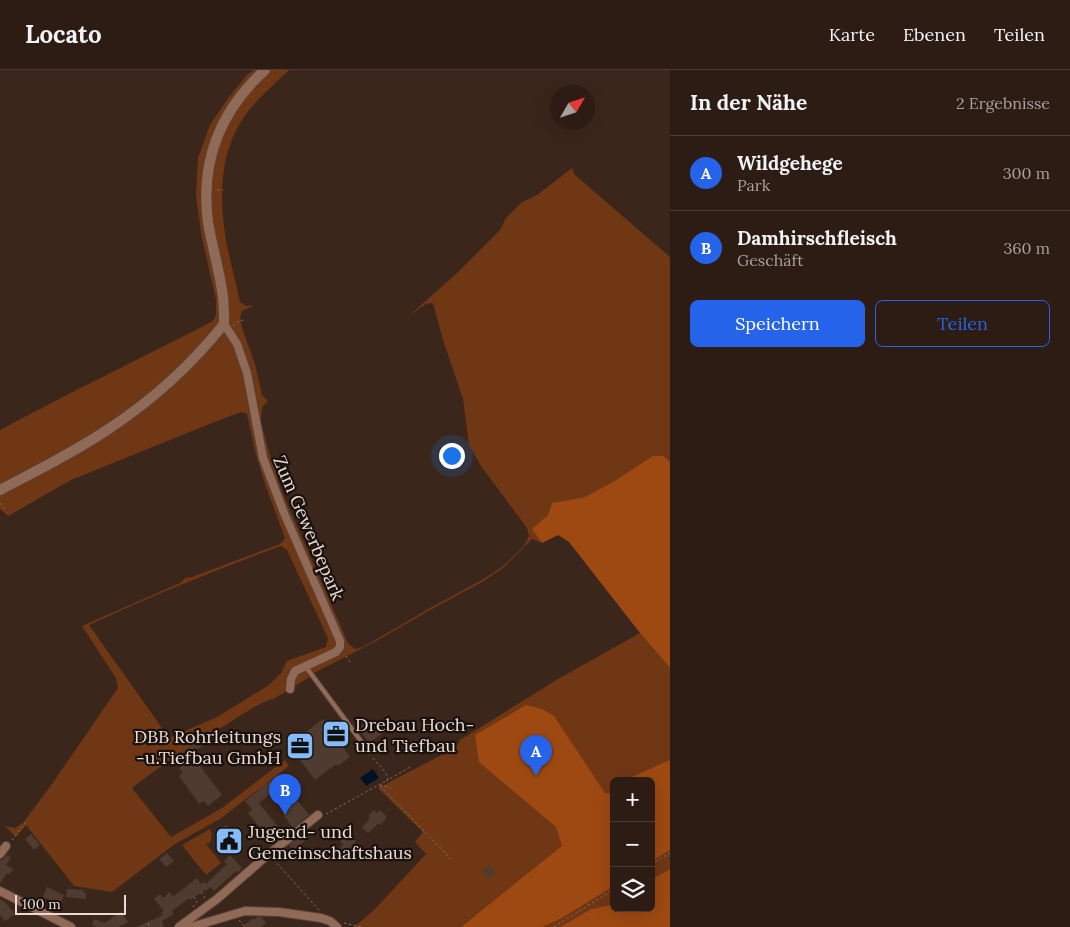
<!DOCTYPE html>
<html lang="de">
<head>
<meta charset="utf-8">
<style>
	body { margin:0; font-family:Lora,serif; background:#382922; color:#f1f3f6 }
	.controls { position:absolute; right:15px; bottom:15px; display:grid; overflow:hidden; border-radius:8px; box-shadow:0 5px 20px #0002 }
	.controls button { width:45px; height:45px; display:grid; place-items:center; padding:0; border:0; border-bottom:1px solid #483a34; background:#2c1c14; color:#f1f3f6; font:25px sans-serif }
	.compass { position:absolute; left:550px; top:15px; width:45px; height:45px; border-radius:50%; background:#2c1c14; box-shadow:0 5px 20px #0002; rotate:51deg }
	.scale { position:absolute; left:15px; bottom:12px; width:111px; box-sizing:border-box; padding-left:5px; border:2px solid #e9dbd5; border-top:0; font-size:14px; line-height:18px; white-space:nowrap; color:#e9dbd5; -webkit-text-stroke:4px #1a110d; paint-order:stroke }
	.you { position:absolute; left:451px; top:385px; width:18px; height:18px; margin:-12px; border:4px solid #fff; border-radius:50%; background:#1a73e8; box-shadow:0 0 0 8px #1a73e833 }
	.badge { display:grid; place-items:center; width:32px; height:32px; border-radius:50%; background:#2563eb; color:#fff; font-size:16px; font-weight:700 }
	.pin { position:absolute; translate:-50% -41px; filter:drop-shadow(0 1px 2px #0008) }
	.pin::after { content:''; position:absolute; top:26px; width:18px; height:15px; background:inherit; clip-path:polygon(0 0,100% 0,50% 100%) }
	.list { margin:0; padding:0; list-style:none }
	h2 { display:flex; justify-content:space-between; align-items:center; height:65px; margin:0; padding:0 20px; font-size:21px }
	h2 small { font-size:16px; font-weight:400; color:#a6a1a0 }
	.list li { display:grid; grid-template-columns:32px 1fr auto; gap:15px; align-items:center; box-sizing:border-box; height:75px; padding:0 20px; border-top:1px solid #483a34 }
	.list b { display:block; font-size:19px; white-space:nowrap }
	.list p { margin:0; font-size:16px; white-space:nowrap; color:#a6a1a0 }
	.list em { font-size:16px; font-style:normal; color:#a6a1a0 }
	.actions { display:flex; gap:10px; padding:15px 20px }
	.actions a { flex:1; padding:11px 0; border:1px solid #2563eb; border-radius:8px; text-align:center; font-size:18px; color:#2563eb }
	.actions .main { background:#2563eb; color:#fff }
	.icon { flex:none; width:28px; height:28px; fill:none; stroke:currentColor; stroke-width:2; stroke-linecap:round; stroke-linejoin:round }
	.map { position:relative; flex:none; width:670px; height:857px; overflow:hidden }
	header { display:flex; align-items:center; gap:30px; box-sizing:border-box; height:70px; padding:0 25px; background:#2c1c14; border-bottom:1px solid #483a34 }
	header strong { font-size:24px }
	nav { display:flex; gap:28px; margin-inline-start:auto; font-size:18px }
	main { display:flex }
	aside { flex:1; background:#2c1c14 }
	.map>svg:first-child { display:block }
	.green { fill:#703715; fill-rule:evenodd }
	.forest { fill:#9e4911 }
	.water { fill:#011227 }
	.building { fill:#503b30 }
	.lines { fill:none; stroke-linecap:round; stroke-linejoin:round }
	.service-casing { stroke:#564339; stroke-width:6 }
	.minor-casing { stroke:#564339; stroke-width:10 }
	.tertiary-casing { stroke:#564339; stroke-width:12 }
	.path { stroke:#7f6d64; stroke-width:1; stroke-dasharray:2.5 2.5; stroke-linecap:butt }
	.service { stroke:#916a57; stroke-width:4 }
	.minor { stroke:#916a57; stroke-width:8 }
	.tertiary { stroke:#916a57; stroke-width:10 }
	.labels { text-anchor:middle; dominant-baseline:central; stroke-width:4.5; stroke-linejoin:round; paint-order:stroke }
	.street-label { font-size:18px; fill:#e9dbd5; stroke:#1a110d }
	.poi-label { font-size:18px; fill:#e9dbd5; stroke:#1a110d; text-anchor:start }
</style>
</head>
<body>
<header>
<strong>Locato</strong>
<nav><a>Karte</a><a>Ebenen</a><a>Teilen</a></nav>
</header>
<main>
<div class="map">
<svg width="670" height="857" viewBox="0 0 670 857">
	<rect width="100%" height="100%" fill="#3a261b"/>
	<g class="green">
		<path d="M254 0H289C274 15 256 29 244 47 218 85 219 132 227 176 231 194 236 213 240 232L246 236 254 235 242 241 240 247 242 258 255 294 262 325 268 331 262 337 261 352 270 386 282 422 348 573 355 579 363 577 430 538 480 511 502 497 524 476 529 466 527 458 481 396 469 375 463 329 443 270 433 233 426 234 409 246 457 203 500 160 506 148 521 133 537 125 572 98 575 105 670 187V392L664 386 616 410 585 427 552 433 548 445 533 459 542 473 532 469 503 498 482 512 430 540 378 570 314 603 308 608 272 630 271 629C254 636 240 646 224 656 192 675 161 695 132 718L171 767 222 738 285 690 289 696 220 749 175 774 112 822 74 816 26 755 16 767 5 756 15 758 23 753 52 714 118 618 116 608 82 556 180 513 185 508 192 507 280 474 285 468 265 414 256 385 247 344 241 342 217 351 71 410 8 446 0 439V360C70 322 142 288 213 251L216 245V230L202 168 196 126 198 88 210 55 229 27 247 5ZM281 476 287 480 328 568 326 577 287 591 281 603 269 615 217 647 169 668 89 555C152 526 216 500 281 476Z"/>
		<polygon points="640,563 670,598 670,761 651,711 614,711 614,794 474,846 461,857 354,857 374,840 426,784 415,772 423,762 378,718 455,678 460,670 558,609"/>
		<polygon points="210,759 212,765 210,773 206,774 221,793 206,805 182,775"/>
		<polygon points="670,780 670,799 651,810 651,792"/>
		<polygon points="614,816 614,834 613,834 591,839 560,857 543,857 562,848"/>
	</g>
	<g class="forest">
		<polygon points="653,386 664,386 670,392 670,598 640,563 569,472 558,465 542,473 532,459 548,445 552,433 585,427 616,410"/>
		<polygon points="526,635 542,639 554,646 605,723 614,724 614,816 562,848 543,857 461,857 562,776 556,757 479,692 475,665"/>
		<polygon points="670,690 670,780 651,792 651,711 626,711 627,709"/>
		<polygon points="670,799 670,857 560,857 591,839 614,834 614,838 651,838 651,810"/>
	</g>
	<polygon class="water" points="373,699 379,708 366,716 360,708"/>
	<g class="building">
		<polygon points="323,649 331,660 338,661 335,666 350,687 338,696 336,694 315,710 289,675"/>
		<polygon points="367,651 375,660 377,658 382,664 369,673 358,658"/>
		<polygon points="203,668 206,673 191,684 222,725 208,736 204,731 199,734 179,706 183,703 179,698 187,692 181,682"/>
		<polygon points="271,710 277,718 259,733 284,764 276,771 264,756 261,759 248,743 252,740 245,731"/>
		<polygon points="284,714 309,745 293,758 284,746 286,745 284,744 289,740 275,722"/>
		<polygon points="374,740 377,743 380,740 386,746 386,749 380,755 379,753 368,763 362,757 369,750 369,745"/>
		<polygon points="226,755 242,774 234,781 218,761"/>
		<polygon points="306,761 310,767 293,780 289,775"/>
		<polygon points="349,763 356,772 351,775 354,778 346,785 340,778 343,775 340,771"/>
		<polygon points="31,764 40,775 34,780 25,769"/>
		<polygon points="167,783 174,791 166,797 159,789"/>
		<polygon points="7,785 11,788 6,795 13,799 10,804 7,803 0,814 0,790 3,789"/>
		<polygon points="230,785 242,798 237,803 236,801 214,821 210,817 206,821 205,820 190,830 189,828 172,841 174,844 162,851 164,857 136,857 163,845 161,843 164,841 154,829 160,824 163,828 170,822 172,826 175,825 197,808 201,814 204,811 206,814 227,794 224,791"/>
		<polygon points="488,795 496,803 490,809 482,800"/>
		<polygon points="47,817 64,825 61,832 55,829 54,832 43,827"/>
		<polygon points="67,819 83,820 83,822 86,823 86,829 66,827"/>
		<polygon points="0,829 5,832 15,844 5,851 0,845"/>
		<polygon points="121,841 128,852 123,855 123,854 119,857 97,857 92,855 94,849 105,853"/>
		<polygon points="257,847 261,847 266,853 261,857 242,857 253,848 254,850"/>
	</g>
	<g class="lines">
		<g class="service-casing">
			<polyline id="service" points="306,597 369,682"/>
		</g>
		<g class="minor-casing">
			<g id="minor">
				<polyline points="224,254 237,274 247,303 263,388 284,443 340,571 340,577 336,582 295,601 291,609 290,619"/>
				<polyline points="0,784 6,776"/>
				<polyline points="0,821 71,857"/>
				<polyline points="179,857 217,829 263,789 318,745"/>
				<polyline points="191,857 245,841 279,842 321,848 330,851 337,857"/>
			</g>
		</g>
		<g class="tertiary-casing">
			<path id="tertiary" d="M0 420C36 401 73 383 107 360 150 332 192 294 224 254 224 245 224 236 223 227 220 202 212 177 208 152 200 91 220 41 265 0"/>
		</g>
		<g class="path">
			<polyline points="217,120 223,120"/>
			<polyline points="233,256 237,252 243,250"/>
			<polyline points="0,433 4,439"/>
			<polyline points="346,586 351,594"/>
			<polyline points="386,711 412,696"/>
			<polyline points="380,715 391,718"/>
			<polyline points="380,716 453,791"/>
			<path d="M326 744 386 711 388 709C386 700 377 694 372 687"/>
			<polyline points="12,770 27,751"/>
			<polyline points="226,773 234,783 243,775 241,771 242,770 239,766"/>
			<polyline points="225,774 229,771"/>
			<polyline points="217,781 219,779"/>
			<polyline points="274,790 320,841"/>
			<polyline points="651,794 670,783"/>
			<polyline points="201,822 205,828"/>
			<polyline points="193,837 197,831 194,827"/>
			<polyline points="239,850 245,857"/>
			<polyline points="148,853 150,857"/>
			<polyline points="344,853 361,857"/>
			<polyline points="554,857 614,819"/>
		</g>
		<use href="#service" class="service"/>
		<use href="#minor" class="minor"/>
		<use href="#tertiary" class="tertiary"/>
	</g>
	<defs>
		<g id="office-square" transform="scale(1.4375)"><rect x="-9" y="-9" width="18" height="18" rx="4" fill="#84bcfb" stroke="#1a110d"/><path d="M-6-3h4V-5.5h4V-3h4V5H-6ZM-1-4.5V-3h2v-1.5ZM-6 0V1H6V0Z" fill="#111"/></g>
		<g id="civic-square" transform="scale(1.4375)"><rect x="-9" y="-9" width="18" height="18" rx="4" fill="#84bcfb" stroke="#1a110d"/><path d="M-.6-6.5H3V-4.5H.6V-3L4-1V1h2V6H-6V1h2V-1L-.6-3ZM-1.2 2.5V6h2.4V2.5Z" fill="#111"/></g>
	</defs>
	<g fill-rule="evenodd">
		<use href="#office-square" x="336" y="664"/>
		<use href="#office-square" x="300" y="676"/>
		<use href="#civic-square" x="229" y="771"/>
	</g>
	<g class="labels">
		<g class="street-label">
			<text transform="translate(309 458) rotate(67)">Zum Gewerbepark</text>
		</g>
		<g class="poi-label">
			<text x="355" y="654">Drebau Hoch-<tspan x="355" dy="21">und Tiefbau</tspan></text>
			<text x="281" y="666" text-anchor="end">DBB Rohrleitungs<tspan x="281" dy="21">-u.Tiefbau GmbH</tspan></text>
			<text x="248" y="761">Jugend- und<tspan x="248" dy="21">Gemeinschaftshaus</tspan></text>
		</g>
	</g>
</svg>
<div class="controls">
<button>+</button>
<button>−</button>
<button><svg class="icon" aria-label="layers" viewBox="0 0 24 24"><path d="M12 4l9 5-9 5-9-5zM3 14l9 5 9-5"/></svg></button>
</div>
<svg class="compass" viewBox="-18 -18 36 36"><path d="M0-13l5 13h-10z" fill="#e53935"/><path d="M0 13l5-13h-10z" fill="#a6a1a0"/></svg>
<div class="scale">100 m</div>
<div class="you"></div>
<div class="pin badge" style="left:536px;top:706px">A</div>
<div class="pin badge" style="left:285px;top:745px">B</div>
</div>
<aside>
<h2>In der Nähe<small>2 Ergebnisse</small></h2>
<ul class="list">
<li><span class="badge">A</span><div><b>Wildgehege</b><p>Park</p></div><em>300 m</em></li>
<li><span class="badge">B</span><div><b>Damhirschfleisch</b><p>Geschäft</p></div><em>360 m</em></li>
</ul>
<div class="actions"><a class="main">Speichern</a><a>Teilen</a></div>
</aside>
</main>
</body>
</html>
